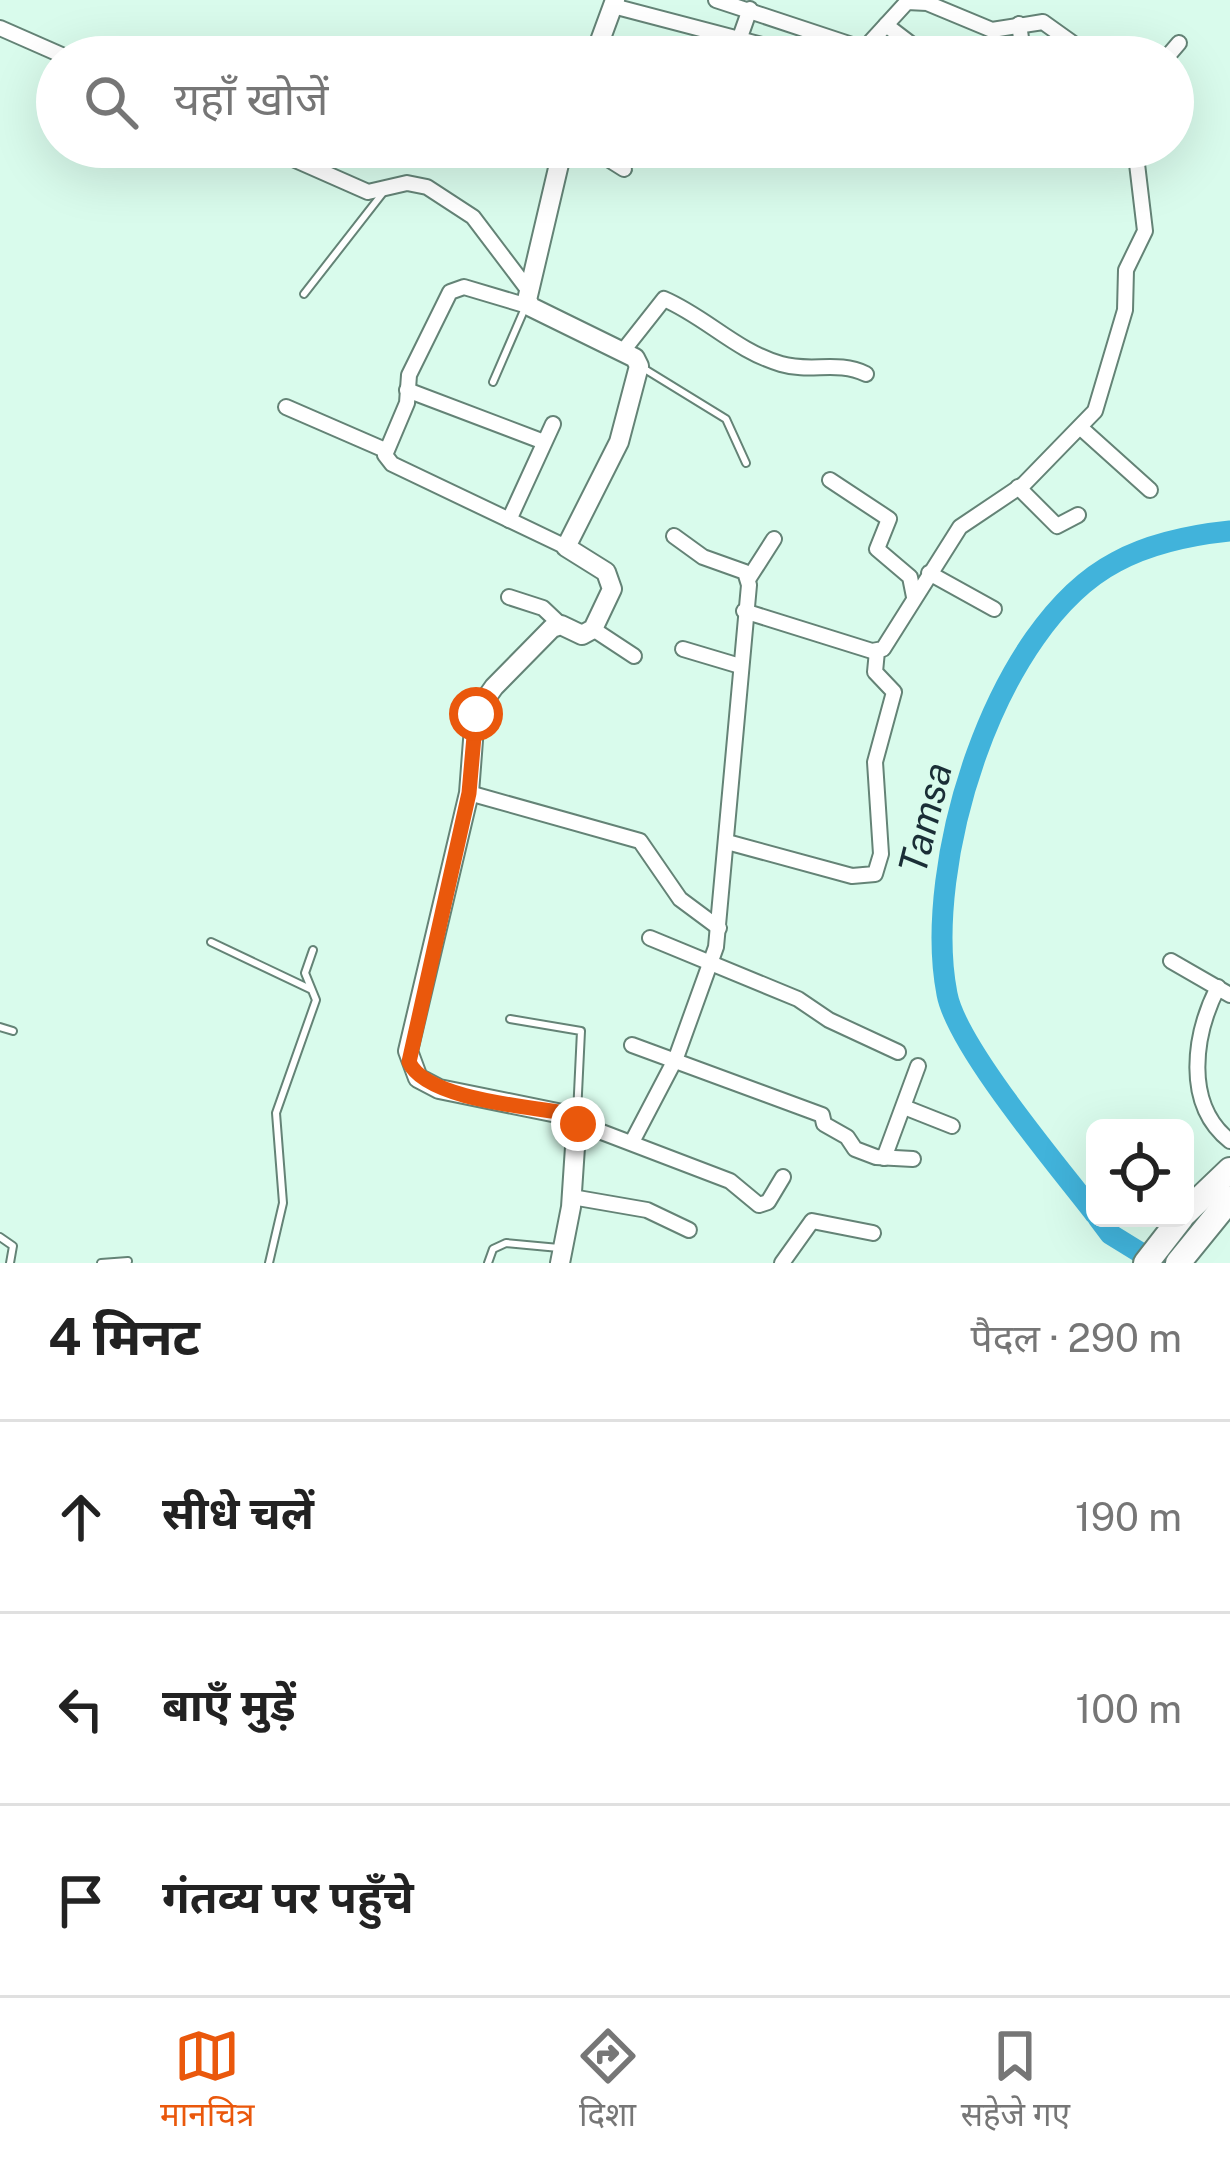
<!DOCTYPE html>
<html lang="hi">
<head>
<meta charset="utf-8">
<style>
	body { margin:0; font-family:"Public Sans","Noto Sans Devanagari",sans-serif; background:#f6f6f6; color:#222 }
	.controls { position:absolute; right:36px; bottom:36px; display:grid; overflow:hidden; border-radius:18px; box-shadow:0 12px 48px #0002 }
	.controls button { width:108px; height:108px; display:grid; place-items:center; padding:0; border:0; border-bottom:3px solid #e0e0e0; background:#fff; color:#222; font:60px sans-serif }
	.stop { position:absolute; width:36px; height:36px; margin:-27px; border:9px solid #ea580c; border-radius:50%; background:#fff }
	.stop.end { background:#ea580c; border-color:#fff; box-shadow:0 3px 12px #0008 }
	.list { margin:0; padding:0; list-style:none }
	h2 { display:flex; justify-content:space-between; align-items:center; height:156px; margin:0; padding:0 48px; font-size:51px }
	h2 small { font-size:39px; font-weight:400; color:#767676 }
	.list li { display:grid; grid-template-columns:78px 1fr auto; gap:36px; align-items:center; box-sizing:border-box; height:192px; padding:0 48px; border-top:3px solid #e0e0e0 }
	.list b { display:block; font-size:45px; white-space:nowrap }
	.list em { font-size:39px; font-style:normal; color:#767676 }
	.icon { flex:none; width:66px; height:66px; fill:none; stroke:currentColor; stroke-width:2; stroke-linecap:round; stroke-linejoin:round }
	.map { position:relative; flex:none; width:1230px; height:1263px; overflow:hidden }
	.search { position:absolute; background:#fff; box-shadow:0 12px 48px #0002; left:36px; right:36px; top:36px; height:132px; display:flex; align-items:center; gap:30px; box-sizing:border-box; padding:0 42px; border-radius:66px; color:#767676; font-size:45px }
	.sheet { height:732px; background:#fff }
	nav { display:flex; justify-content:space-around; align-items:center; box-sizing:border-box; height:168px; border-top:3px solid #e0e0e0; background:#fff; font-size:33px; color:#767676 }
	nav a { display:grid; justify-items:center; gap:6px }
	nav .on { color:#ea580c }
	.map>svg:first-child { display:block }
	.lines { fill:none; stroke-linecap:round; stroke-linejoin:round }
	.river { stroke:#41b3db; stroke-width:21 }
	.lane-casing { stroke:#648376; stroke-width:10 }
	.street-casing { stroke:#648376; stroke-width:18 }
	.secondary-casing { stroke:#648376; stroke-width:22 }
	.highway-casing { stroke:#648376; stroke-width:28 }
	.lane { stroke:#fff; stroke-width:6 }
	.street { stroke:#fff; stroke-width:14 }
	.secondary { stroke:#fff; stroke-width:18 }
	.highway { stroke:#fff; stroke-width:24 }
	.route { stroke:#ea580c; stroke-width:15 }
	.labels { text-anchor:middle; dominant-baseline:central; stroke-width:12; stroke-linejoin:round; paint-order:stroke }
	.water-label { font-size:39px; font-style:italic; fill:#1a2e36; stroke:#d9fbec }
</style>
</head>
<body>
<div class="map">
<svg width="1230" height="1263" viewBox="0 0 1230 1263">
	<rect width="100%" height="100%" fill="#d9fbec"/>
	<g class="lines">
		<g class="river">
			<path d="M1095 1214C1059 1167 957 1047 947 994 922 867 994 626 1116 562 1151 543 1191 535 1230 531"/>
			<polyline points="1098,1218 1110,1234 1157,1263"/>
		</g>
		<g class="lane-casing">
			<g id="lane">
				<polyline points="304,294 382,194"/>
				<polyline points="643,368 726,419 746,463"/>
				<polyline points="493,382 525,308"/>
				<polyline points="211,942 310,989"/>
				<polyline points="510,1019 581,1031 577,1114"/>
				<polyline points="0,1027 13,1031"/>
				<polyline points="0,1237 13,1246 10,1263"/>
				<polyline points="101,1263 128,1261"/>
				<polyline points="269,1263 283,1203 276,1113 316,1000 305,973 313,950"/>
				<polyline points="488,1263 493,1249 506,1243 559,1248"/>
			</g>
		</g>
		<g class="street-casing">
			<g id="street">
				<polyline points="716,0 864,49 907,2 927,3 992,30 1043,22 1092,57"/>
				<polyline points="613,6 766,46 769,57"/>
				<polyline points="1019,24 1022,45 1040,57"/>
				<polyline points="886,25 928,57"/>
				<polyline points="0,28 66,57"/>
				<polyline points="733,57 750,9"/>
				<polyline points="1167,57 1179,43"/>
				<polyline points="266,147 368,192 407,183 427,187 473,217 526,287"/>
				<polyline points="589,147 624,169"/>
				<polyline points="531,307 464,287 450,292 409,375 407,403 385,455 392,464 566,547"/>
				<path d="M623 351 664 299C706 317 736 351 781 364 811 373 837 360 866 374"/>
				<polyline points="407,390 544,442"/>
				<polyline points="286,407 385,450"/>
				<polyline points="1081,428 1150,490"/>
				<polyline points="830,480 889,519 877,549 910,577 914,597"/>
				<polyline points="1018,487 1057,526 1078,515"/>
				<polyline points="509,520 553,424"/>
				<polyline points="929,573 994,609"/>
				<polyline points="749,578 774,539"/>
				<polyline points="509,597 543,608 561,625"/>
				<polyline points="744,611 872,651 883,649 960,527 1024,484 1095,411 1125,310 1126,270 1145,231 1135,147"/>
				<polyline points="593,629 634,656"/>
				<polyline points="683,649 740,666"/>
				<polyline points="469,793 640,841 680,899 719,928"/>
				<polyline points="727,842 852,876 875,874 881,854 875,762 894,692 875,672 877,651"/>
				<polyline points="650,938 798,999 829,1020 898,1052"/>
				<polyline points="1171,961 1230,995"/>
				<path d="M1218 987C1194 1034 1183 1104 1230 1141"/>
				<polyline points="632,1045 822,1115 824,1124 847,1137 855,1149 876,1157 913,1159"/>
				<polyline points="904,1107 952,1126"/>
				<polyline points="578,1123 730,1181 759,1205 768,1202 783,1177"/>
				<polyline points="632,1142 676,1058 716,947 749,585 745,572 703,557 674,536"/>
				<polyline points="884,1158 918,1066"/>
				<polyline points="572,1197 647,1210 689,1230"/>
				<polyline points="782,1263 812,1221 873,1233"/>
			</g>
		</g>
		<g class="secondary-casing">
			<g id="secondary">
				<polyline points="594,57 615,0"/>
				<polyline points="560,1263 571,1207 577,1117 439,1089 418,1078 408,1051 469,793 475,714 494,687 552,628 561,625 582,635 593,629 612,589 606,572 566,547 619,442 639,366 635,358 531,307 527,300 563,147"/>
			</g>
		</g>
		<g class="highway-casing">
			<g id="highway">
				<polyline points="1185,1213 1230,1170"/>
				<polyline points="1146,1263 1181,1218"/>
				<polyline points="1178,1263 1230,1199"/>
			</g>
		</g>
		<use href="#lane" class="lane"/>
		<use href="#street" class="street"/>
		<use href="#secondary" class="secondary"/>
		<use href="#highway" class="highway"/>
	</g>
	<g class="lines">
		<path class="route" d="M476 714 469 793 409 1062C426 1100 532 1107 572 1114L578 1124"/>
	</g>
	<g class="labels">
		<g class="water-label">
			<text transform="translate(925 818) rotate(-76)">Tamsa</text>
		</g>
	</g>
</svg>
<div class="controls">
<button><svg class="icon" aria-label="locate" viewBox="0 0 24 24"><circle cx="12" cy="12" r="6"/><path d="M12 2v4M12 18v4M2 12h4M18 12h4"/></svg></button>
</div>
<div class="stop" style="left:476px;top:714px"></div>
<div class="stop end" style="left:578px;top:1124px"></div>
<div class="search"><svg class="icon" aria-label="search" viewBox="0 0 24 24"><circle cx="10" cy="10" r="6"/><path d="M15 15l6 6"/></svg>यहाँ खोजें</div>
</div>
<section class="sheet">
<h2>4 मिनट<small>पैदल · 290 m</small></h2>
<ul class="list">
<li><svg class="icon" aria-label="ahead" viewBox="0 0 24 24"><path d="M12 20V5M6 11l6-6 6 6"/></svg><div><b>सीधे चलें</b></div><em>190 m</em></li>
<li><svg class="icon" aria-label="left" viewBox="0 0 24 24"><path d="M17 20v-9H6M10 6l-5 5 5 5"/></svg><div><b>बाएँ मुड़ें</b></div><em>100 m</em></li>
<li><svg class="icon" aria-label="arrive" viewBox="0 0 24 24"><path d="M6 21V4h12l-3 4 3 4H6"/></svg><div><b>गंतव्य पर पहुँचे</b></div></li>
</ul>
</section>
<nav>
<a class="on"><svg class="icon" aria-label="map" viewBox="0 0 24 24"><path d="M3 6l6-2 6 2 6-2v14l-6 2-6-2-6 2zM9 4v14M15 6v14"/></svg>मानचित्र</a>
<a><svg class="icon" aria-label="directions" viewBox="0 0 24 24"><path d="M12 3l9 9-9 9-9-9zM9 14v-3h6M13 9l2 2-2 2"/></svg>दिशा</a>
<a><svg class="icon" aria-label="saved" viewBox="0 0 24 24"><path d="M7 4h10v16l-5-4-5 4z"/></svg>सहेजे गए</a>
</nav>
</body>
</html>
